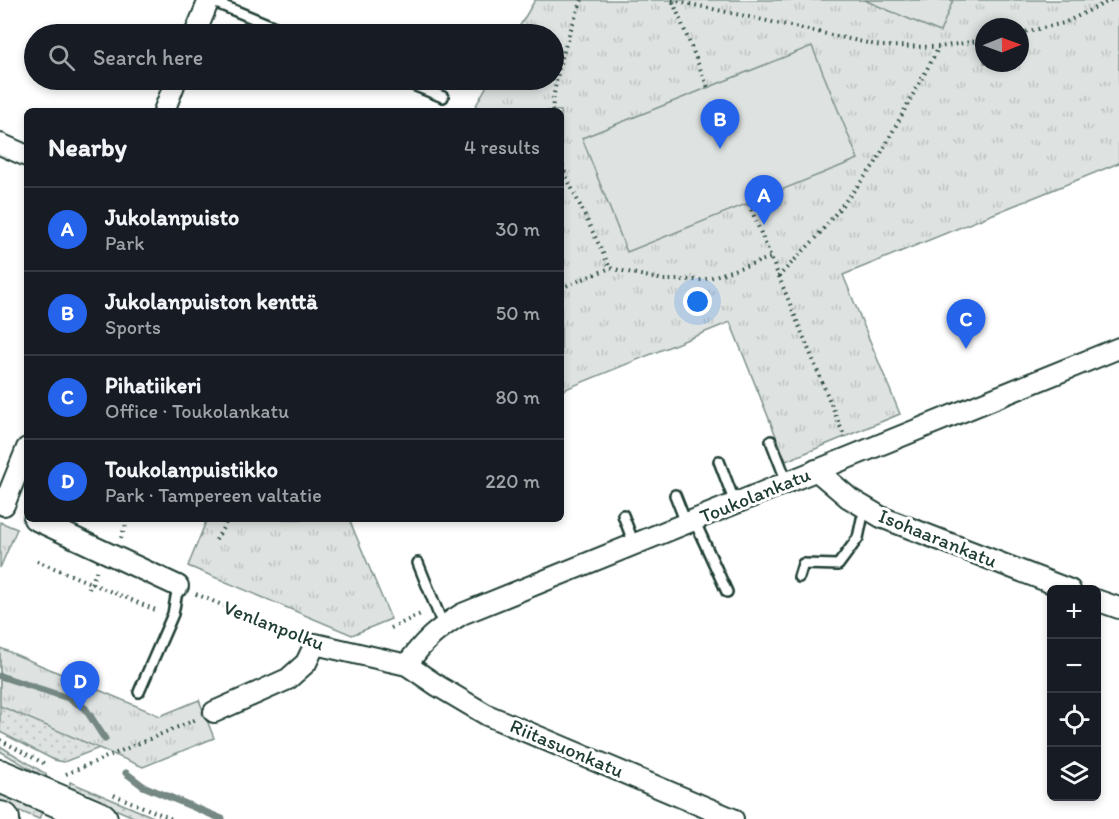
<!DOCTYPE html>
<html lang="en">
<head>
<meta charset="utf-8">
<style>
	body { margin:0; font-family:Itim,sans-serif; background:#20242c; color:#f1f3f6 }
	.controls { position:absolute; right:18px; bottom:18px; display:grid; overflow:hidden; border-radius:9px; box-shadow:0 3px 9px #0003 }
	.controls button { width:54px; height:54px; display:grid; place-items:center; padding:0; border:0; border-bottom:2px solid #363941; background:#171b24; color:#f1f3f6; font:30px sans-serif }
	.compass { position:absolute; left:975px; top:18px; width:54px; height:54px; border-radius:50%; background:#171b24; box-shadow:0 3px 9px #0003; rotate:89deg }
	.you { position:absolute; left:698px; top:302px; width:21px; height:21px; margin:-15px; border:4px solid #fff; border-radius:50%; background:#1a73e8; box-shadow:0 0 0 9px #1a73e833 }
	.badge { display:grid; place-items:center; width:39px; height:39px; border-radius:50%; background:#2563eb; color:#fff; font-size:20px; font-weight:700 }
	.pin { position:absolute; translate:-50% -50px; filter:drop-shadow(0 2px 3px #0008) }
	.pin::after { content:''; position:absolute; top:32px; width:21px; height:18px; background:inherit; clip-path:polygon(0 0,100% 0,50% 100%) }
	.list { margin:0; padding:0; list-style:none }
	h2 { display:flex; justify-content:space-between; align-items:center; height:78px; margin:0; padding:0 24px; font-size:26px }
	h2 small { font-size:20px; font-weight:400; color:#9ea1a6 }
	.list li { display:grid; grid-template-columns:39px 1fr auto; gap:18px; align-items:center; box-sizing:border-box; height:84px; padding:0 24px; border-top:2px solid #363941 }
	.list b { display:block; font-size:22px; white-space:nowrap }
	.list p { margin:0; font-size:20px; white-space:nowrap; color:#9ea1a6 }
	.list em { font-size:20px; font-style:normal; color:#9ea1a6 }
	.icon { flex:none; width:33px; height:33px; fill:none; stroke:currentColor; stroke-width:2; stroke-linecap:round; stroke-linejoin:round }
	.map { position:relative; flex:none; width:1119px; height:819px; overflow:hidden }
	.search { position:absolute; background:#171b24; box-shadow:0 3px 9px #0003; left:24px; top:24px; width:540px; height:66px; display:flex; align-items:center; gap:15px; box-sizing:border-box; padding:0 21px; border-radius:33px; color:#9ea1a6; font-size:22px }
	.panel { position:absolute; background:#171b24; box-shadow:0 3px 9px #0003; left:24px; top:108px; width:540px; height:414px; border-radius:9px }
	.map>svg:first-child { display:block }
	.grass { fill:url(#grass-dots); stroke:#7e908b; stroke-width:1.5 }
	.park { fill:url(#park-tufts); stroke:#7e908b; stroke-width:1.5; fill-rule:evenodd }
	.garden { fill:#dee3e2; stroke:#7e908b; stroke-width:1.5 }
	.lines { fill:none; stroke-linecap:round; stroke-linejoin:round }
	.stream { stroke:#758883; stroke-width:7 }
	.service-casing { stroke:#1f3d34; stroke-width:14 }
	.minor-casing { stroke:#1f3d34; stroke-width:24 }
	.trunk-casing { stroke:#1f3d34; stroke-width:36 }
	.path { stroke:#1f3d34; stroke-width:4; stroke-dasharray:1.5 4.5; stroke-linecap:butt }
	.service { stroke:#fff; stroke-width:9 }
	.minor { stroke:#fff; stroke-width:20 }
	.trunk { stroke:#fff; stroke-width:32 }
	.labels { text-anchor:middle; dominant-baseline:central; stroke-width:6; stroke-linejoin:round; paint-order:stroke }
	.street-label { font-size:20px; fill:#1f3d34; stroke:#fff }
</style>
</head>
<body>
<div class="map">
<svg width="1119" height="819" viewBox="0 0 1119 819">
	<defs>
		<pattern id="grass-dots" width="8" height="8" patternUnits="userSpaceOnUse" patternTransform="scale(1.5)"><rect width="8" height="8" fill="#dee3e2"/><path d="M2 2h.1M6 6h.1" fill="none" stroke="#bec4c2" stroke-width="1.8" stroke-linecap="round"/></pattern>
		<pattern id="park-tufts" width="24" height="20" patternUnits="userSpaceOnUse" patternTransform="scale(1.5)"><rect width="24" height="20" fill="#dee3e2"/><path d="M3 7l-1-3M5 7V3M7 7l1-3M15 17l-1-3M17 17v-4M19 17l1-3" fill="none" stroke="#bec4c2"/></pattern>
	</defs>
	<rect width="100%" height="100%" fill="#fff"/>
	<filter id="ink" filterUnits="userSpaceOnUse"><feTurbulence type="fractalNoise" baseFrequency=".0167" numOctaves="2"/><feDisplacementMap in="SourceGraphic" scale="12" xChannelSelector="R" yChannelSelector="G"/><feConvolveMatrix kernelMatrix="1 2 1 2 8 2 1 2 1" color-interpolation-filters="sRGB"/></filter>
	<g filter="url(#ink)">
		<g class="grass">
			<polygon points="0,648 150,728 64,762 54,760 0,732"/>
			<polygon points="0,746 46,774 47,779 0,751"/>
			<polygon points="70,782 158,819 138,819 69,789"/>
			<polygon points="0,790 43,809 39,819 0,803"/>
		</g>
		<g class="park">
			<path d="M535 0H1119V163L843 275 900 414 786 461 730 322 561 391V111H473L490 80H554V34H515ZM984 27H1020V63H984Z"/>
			<polygon points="207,519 349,519 391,619 352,635 188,566"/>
			<polygon points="0,522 17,529 0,568"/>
			<polygon points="0,648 160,716 199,700 214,738 143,767 0,706"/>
		</g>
		<g class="garden">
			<polygon points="864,0 953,0 940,32"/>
			<polygon points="812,46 858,159 627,252 582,138"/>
		</g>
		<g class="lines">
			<g class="stream">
				<polyline points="0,676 68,698 85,708 105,739"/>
				<polyline points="126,773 143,786 222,819"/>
			</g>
			<g class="service-casing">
				<g id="service">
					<polyline points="209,0 292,34"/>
					<polyline points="401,80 443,97"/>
					<polyline points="771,441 787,482"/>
					<polyline points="719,461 735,503"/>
					<polyline points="675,495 686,523"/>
					<polyline points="623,515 634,544"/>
					<polyline points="694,520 727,592"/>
					<polyline points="418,563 443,625"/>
					<polyline points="799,577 803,564 838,565 858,538 862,519 867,509"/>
					<polyline points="139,692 173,614 178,586"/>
				</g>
			</g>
			<g class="minor-casing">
				<g id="minor">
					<polyline points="195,34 209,0"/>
					<polyline points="164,111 176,80"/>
					<polyline points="0,144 27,156"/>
					<polyline points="816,470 849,498 881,517 1070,590"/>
					<polyline points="4,505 27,448"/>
					<polyline points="34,519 178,586"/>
					<polyline points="1096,600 1119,608"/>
					<path d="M407 665C422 642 439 628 462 614L1119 348"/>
					<polyline points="214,712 288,679 306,663 315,644 407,665 438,686 487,715 733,819"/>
				</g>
			</g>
			<g class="trunk-casing">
				<g id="trunk">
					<polyline points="0,776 101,819"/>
					<polyline points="0,818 3,819"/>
				</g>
			</g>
			<g class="path">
				<polyline points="672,0 881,46 939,47 984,40"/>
				<polyline points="673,2 708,88"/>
				<polyline points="1020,33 1064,23 1111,0"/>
				<path d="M552 111C555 73 568 35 582 0"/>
				<polyline points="561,160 566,176 610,268"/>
				<polyline points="749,204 845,438"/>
				<polyline points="778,277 816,238 875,164 939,47"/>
				<polyline points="561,288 610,268 663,280 703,280 770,258"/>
				<polyline points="121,538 128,519"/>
				<polyline points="216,540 228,519"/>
				<polyline points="37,561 158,611"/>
				<polyline points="89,589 97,570"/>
				<polyline points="196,594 296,636"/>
				<polyline points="391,628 423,613"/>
				<polyline points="0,740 47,765"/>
				<polyline points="66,774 197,719"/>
				<polyline points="114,795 172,819"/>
			</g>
			<use href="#service" class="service"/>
			<use href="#minor" class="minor"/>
			<use href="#trunk" class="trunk"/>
		</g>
	</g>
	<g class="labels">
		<g class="street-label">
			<text transform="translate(755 495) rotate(-22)">Toukolankatu</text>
			<text transform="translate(938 538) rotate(22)">Isohaarankatu</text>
			<text transform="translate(274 625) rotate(21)">Venlanpolku</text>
			<text transform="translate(567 748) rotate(23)">Riitasuonkatu</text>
		</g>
	</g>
</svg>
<div class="controls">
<button>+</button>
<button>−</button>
<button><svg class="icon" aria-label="locate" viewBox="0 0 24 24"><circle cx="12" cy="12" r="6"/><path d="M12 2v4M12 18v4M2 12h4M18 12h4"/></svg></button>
<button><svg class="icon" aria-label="layers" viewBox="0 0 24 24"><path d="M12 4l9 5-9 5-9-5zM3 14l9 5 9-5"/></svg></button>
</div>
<svg class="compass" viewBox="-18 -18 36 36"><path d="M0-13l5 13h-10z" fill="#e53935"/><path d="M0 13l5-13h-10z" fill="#9ea1a6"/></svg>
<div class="you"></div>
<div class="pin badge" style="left:764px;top:225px">A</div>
<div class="pin badge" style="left:720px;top:149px">B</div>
<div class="pin badge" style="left:966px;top:349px">C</div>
<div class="pin badge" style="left:80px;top:711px">D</div>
<div class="search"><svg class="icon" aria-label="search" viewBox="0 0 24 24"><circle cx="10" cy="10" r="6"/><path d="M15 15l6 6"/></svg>Search here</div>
<section class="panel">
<h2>Nearby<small>4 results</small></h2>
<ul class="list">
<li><span class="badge">A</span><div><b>Jukolanpuisto</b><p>Park</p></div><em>30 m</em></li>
<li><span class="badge">B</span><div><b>Jukolanpuiston kenttä</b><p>Sports</p></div><em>50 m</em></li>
<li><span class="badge">C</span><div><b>Pihatiikeri</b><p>Office · Toukolankatu</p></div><em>80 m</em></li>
<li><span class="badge">D</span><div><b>Toukolanpuistikko</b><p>Park · Tampereen valtatie</p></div><em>220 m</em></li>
</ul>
</section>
</div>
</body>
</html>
